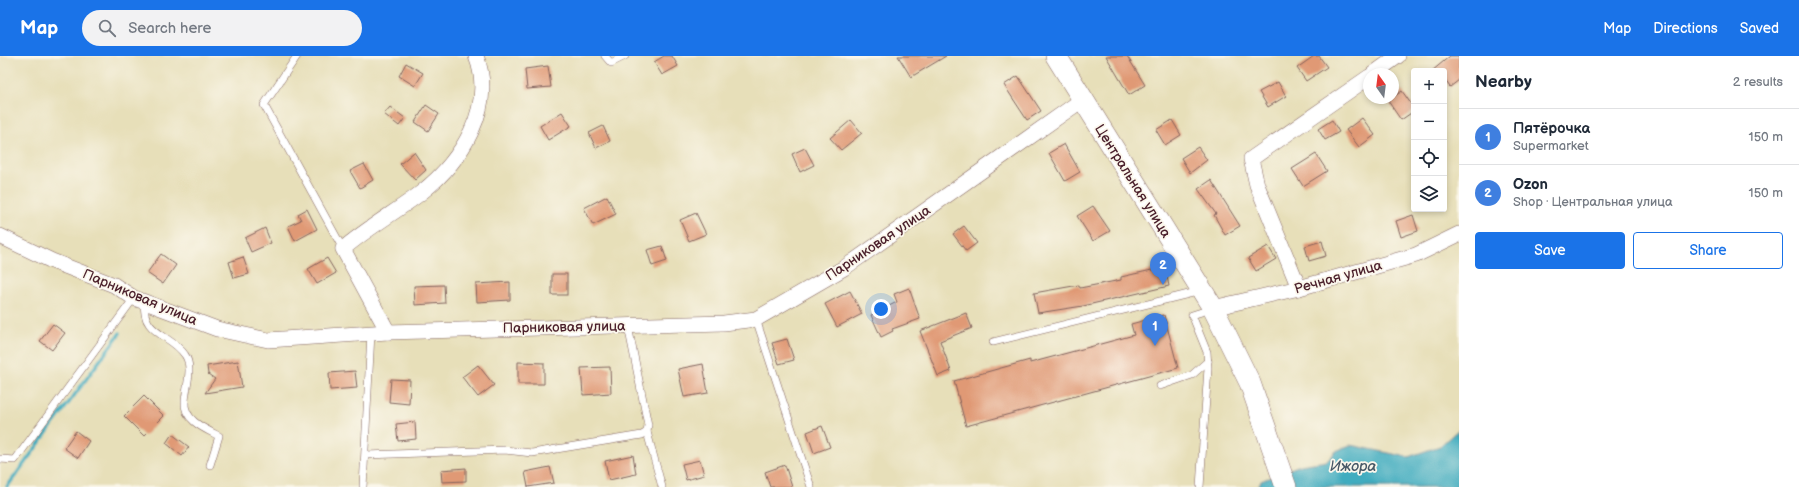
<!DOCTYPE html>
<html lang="en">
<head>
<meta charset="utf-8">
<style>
	body { margin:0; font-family:"Balsamiq Sans",sans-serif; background:#f2f2f3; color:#1f2937 }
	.controls { position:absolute; right:12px; top:12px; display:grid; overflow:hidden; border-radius:4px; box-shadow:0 2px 6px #0003 }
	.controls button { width:36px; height:36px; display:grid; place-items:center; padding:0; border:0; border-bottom:1px solid #e0e1e3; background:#fff; color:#1f2937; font:20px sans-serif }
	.compass { position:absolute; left:1363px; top:12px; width:36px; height:36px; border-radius:50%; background:#fff; box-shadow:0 2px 6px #0003; rotate:346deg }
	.you { position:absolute; left:881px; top:253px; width:14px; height:14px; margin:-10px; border:3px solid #fff; border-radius:50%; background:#1a73e8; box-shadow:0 0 0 6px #1a73e833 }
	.badge { display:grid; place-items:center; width:26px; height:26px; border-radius:50%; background:#1a73e8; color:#fff; font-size:13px; font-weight:700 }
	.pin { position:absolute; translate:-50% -33px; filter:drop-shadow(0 1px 2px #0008) }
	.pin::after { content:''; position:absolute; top:21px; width:14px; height:12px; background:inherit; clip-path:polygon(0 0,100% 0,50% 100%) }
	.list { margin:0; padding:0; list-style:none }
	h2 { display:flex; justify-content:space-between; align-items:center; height:52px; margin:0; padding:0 16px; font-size:17px }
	h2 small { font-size:13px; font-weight:400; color:#747a83 }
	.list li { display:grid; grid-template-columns:26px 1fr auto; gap:12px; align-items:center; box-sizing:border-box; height:56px; padding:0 16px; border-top:1px solid #e0e1e3 }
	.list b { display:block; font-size:15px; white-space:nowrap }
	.list p { margin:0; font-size:13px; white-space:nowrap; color:#747a83 }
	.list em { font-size:13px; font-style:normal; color:#747a83 }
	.actions { display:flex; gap:8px; padding:12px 16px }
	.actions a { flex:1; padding:9px 0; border:1px solid #1a73e8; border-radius:4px; text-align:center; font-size:14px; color:#1a73e8 }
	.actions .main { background:#1a73e8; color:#fff }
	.icon { flex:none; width:22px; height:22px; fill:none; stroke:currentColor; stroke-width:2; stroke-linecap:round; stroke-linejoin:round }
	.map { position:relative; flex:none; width:1459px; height:431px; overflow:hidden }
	header { display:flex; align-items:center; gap:24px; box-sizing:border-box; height:56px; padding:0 20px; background:#1a73e8; color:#fff }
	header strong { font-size:19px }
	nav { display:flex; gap:22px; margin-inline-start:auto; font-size:14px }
	.search { width:280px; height:36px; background:#f2f2f3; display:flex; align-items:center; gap:10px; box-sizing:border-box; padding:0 14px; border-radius:22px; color:#747a83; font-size:15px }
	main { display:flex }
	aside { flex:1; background:#fff }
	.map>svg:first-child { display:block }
	.water { fill:#40acbf; stroke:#456675 }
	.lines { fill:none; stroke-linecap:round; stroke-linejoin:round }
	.stream { stroke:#40acbf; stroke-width:3.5 }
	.building { fill:#e09975 }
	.lane-casing { stroke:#81625d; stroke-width:8 }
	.street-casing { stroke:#81625d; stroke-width:16 }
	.secondary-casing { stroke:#81625d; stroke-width:22 }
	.lane { stroke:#fff; stroke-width:7 }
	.street { stroke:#fff; stroke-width:15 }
	.secondary { stroke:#fff; stroke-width:21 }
	.labels { text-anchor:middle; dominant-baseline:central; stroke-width:3.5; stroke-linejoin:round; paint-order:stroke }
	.street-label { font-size:14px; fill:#4a1f2b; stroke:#fbf7ec }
	.water-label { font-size:15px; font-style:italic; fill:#465766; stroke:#fbf7ec }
</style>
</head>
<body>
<header>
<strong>Map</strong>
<div class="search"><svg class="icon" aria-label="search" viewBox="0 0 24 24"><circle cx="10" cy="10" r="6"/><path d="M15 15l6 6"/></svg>Search here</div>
<nav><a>Map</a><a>Directions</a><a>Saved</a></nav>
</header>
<main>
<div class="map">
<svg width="1459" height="431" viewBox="0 0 1459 431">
	<rect width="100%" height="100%" fill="#fbf7ec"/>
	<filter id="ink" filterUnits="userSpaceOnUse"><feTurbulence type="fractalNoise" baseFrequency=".025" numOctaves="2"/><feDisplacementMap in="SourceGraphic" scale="8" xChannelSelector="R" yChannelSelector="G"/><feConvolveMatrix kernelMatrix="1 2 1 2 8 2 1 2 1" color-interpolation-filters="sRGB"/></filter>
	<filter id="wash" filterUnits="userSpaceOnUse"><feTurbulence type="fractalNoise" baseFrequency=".012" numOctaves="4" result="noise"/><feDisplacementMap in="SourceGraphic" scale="16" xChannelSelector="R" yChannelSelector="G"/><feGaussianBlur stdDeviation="0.9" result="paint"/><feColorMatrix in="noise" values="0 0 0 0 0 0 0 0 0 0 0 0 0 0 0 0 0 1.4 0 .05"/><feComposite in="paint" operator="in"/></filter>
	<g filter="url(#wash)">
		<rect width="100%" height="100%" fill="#e7dfb9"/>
		<polygon class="water" points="1459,373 1459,429 1456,431 1257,431 1261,425 1300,409 1327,405 1336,395 1350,389 1408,401 1440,390"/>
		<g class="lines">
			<polyline class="stream" points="7,431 120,277"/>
		</g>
		<g id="blocks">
			<g class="building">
				<polygon points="664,0 672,0 678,10 662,19 654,6"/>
				<polygon points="898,0 946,0 911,21"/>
				<polygon points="1106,0 1127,0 1145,29 1129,39"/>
				<polygon points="1314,0 1319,0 1327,11 1306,25 1297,12"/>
				<polygon points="1450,0 1459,0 1459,24 1450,31 1444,23 1444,15 1432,15"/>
				<polygon points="406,7 423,17 415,30 399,20"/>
				<polygon points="548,10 551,31 527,33 525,13"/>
				<polygon points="1018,20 1041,55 1027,64 1004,29"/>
				<polygon points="1278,26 1286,40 1268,51 1259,36"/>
				<polygon points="1402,35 1414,52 1414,55 1401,64 1388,45"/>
				<polygon points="426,49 439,58 428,75 415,66"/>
				<polygon points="390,51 405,62 399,70 384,58"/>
				<polygon points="562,56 571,70 548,84 540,70"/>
				<polygon points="1362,62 1375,79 1359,91 1346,74"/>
				<polygon points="851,64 862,77 841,94 830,82"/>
				<polygon points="1172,64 1181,79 1165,89 1156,74"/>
				<polygon points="1332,64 1339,76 1325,84 1318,73"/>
				<polygon points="603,70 610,85 596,92 589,77"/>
				<polygon points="1064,88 1080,116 1065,125 1049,97"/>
				<polygon points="1198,91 1207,104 1190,117 1181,102"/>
				<polygon points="805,92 814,109 800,116 792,98"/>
				<polygon points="414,96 426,114 415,124 400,108"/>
				<polygon points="1316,98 1327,115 1303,130 1292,113"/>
				<polygon points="364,108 373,124 360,132 350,115"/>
				<polygon points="1211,124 1240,170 1225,179 1214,159 1216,158 1198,133"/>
				<polygon points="607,140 616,158 593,169 584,152"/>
				<polygon points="1093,150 1110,175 1093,185 1077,160"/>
				<polygon points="307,153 317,173 295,185 288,170 301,164 298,158"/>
				<polygon points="696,157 706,178 689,185 680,164"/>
				<polygon points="1413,159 1418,175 1401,181 1396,165"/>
				<polygon points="964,170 977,187 966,195 953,178"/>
				<polygon points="265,172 271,187 251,196 245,182"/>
				<polygon points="1322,185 1326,200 1309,205 1305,190"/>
				<polygon points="662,190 667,205 652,210 647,194"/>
				<polygon points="1268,190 1276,203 1256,215 1248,202"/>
				<polygon points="161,198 176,209 163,228 147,217"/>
				<polygon points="243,201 249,218 234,222 229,206"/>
				<polygon points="327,202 336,217 317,228 308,213"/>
				<polygon points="1165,211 1169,230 1083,250 1038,257 1034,237 1079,229 1080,232 1121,224 1121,221"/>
				<rect x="552" y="218" width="15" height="21"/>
				<polygon points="510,226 510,244 477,246 476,228"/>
				<polygon points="444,229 445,247 415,249 414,230"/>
				<polygon points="909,232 920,263 892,273 893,275 881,281 871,259 897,246 894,238"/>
				<polygon points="850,235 862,258 837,271 825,248"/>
				<polygon points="966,257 972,272 940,285 951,315 938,320 920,275"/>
				<polygon points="1164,259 1178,312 966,370 954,325 1030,304 1030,307 1134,279 1131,268"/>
				<polygon points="53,268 65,277 52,294 40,285"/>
				<polygon points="787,283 794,304 779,308 772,287"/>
				<polygon points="238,305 242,331 205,337 215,323 208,318 207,310"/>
				<polygon points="518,306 544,307 544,328 518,328"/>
				<polygon points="703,308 708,337 684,341 678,313"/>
				<polygon points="478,309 494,329 478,341 462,321"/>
				<polygon points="610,311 611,337 583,339 581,312"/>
				<polygon points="355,315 357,332 330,334 329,317"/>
				<polygon points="391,323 410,324 409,348 389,346"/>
				<polygon points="144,340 164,360 144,380 124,360"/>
				<polygon points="415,366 416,383 398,385 396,368"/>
				<polygon points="822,370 830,391 814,397 807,376"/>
				<polygon points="76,375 89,385 78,402 64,392"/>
				<polygon points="172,378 189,391 182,400 166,387"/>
				<polygon points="633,399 636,418 609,424 605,405"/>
				<polygon points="700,404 704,419 686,424 682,408"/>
				<polygon points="785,409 792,431 770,431 765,416"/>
				<polygon points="550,411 554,427 528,431 525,416"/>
				<polygon points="466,412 466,425 442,426 441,414"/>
			</g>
		</g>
	</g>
	<g filter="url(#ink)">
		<use href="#blocks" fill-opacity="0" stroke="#81625d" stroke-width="1"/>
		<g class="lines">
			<g class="lane-casing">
				<g id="lane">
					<polyline points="297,0 264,49 343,193"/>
					<polyline points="605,0 611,7 625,0"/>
					<path d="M145 246C140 278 171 278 185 299 188 303 189 309 189 314 189 324 186 334 185 345 183 364 205 373 219 380L210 409"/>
					<polyline points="756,263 811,431"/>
					<polyline points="993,286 1201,235"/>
					<polyline points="1160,330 1192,319 1208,305"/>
					<polyline points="647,376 662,431"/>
					<polyline points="366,399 505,394 532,397 642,379 647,376 648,369 628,270"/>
					<polyline points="0,403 15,404 134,242"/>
					<polyline points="363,431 371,277"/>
					<polyline points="1200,431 1208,312 1207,296 1192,259 1211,253"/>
				</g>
			</g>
			<g class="street-casing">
				<g id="street">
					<polyline points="1373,18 1398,0"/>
					<polyline points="0,180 52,205 114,229 134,242 145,246 217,273 268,284 388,276 724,267 756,263 844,212 1082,44"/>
					<polyline points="1299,232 1257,129 1251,103 1369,21"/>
					<polyline points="1213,252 1299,232 1416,199 1459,178"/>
					<path d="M388 276 343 193C367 172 396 156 422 136 461 105 496 51 476 0"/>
				</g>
			</g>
			<g class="secondary-casing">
				<polyline id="secondary" points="1056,0 1213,252 1250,327 1286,431"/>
			</g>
			<use href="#lane" class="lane"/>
			<use href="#street" class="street"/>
			<use href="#secondary" class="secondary"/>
		</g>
	</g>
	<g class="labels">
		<g class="street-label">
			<text transform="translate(1133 125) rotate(58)">Центральная улица</text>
			<text transform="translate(878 187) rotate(-34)">Парниковая улица</text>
			<text transform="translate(1338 221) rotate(-16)">Речная улица</text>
			<text transform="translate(140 241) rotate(23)">Парниковая улица</text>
			<text transform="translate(564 271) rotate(-1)">Парниковая улица</text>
		</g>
		<g class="water-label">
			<text x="1353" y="410">Ижора</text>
		</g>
	</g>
</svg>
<div class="controls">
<button>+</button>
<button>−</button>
<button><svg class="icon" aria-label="locate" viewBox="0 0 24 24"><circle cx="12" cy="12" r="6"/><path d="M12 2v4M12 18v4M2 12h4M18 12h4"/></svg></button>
<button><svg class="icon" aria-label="layers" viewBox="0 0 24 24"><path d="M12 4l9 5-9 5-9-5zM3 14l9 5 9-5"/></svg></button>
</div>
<svg class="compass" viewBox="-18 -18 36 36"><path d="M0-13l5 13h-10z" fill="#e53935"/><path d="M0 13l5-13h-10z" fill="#747a83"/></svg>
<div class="you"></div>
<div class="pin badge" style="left:1155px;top:290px;background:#3f7fe0">1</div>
<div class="pin badge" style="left:1163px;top:229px;background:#3f7fe0">2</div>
</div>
<aside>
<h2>Nearby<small>2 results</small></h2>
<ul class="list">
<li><span class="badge" style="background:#3f7fe0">1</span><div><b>Пятёрочка</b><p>Supermarket</p></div><em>150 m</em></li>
<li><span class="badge" style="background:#3f7fe0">2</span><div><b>Ozon</b><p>Shop · Центральная улица</p></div><em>150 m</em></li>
</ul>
<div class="actions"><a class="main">Save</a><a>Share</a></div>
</aside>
</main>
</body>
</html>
